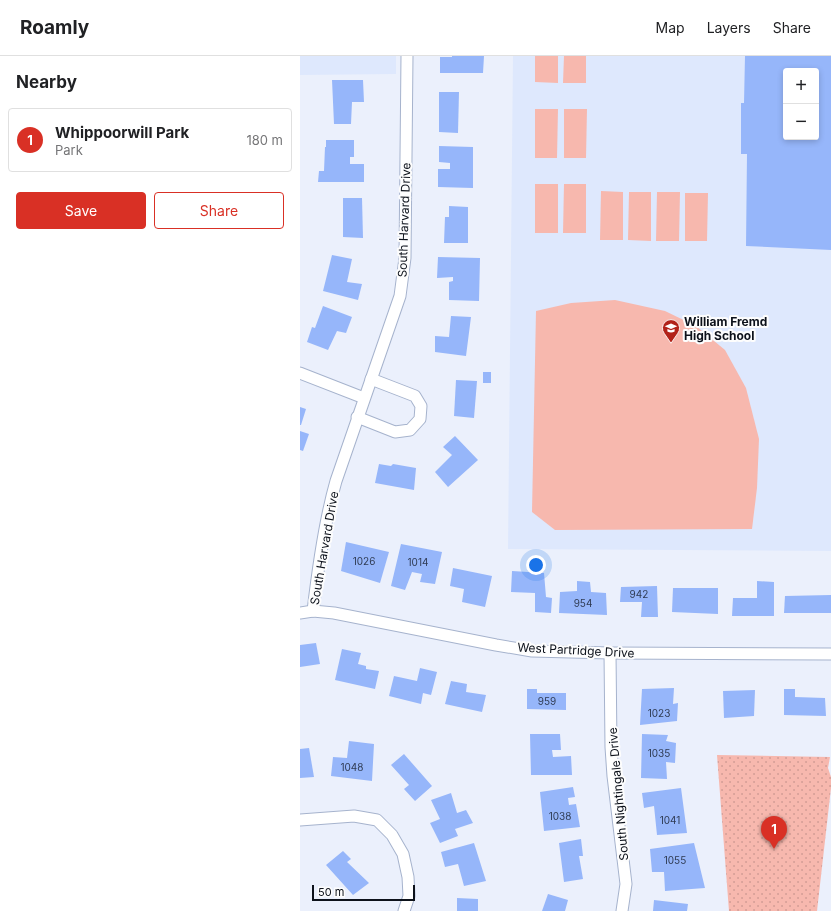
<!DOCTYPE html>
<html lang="en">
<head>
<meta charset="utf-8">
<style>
	body { margin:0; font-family:Inter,sans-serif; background:#f6f6f6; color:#202124 }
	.controls { position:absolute; right:12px; top:12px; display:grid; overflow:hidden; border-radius:4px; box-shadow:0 2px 6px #0003 }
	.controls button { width:36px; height:36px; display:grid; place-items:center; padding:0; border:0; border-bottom:1px solid #e0e0e0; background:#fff; color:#202124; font:20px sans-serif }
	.scale { position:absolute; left:12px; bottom:10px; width:103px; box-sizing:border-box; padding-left:4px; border:2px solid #0d121b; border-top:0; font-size:11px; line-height:14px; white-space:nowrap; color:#0d121b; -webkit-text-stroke:3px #fdfdfd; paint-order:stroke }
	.you { position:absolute; left:236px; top:509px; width:14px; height:14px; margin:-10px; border:3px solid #fff; border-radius:50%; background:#1a73e8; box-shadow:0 0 0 6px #1a73e833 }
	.badge { display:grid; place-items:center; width:26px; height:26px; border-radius:50%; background:#d93025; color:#fff; font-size:13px; font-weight:700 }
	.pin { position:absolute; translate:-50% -33px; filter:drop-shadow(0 1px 2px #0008) }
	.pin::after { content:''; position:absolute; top:21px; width:14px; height:12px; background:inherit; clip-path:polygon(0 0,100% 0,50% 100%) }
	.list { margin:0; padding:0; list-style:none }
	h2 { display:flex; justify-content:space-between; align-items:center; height:52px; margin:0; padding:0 16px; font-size:17px }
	h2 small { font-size:13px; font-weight:400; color:#757577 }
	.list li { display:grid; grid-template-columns:26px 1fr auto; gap:12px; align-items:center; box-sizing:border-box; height:64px; margin:0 8px 8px; padding:0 8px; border:1px solid #e0e0e0; border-radius:4px }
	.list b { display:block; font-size:15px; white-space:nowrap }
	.list p { margin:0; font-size:13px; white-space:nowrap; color:#757577 }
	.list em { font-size:13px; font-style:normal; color:#757577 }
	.actions { display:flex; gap:8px; padding:12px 16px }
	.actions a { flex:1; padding:9px 0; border:1px solid #d93025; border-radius:4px; text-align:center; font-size:14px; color:#d93025 }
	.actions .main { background:#d93025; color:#fff }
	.map { position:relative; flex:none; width:531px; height:855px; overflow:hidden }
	header { display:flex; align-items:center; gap:24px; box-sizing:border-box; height:56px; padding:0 20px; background:#fff; border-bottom:1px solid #e0e0e0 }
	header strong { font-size:19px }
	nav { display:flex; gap:22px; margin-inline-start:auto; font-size:14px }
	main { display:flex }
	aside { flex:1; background:#fff }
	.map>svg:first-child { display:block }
	.built { fill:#dee8fd; fill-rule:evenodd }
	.grass { fill:url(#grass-dots) }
	.pitch { fill:#f7b8ae }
	.building { fill:#96b6fa; fill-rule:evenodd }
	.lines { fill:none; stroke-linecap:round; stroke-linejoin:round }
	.minor-casing { stroke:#a6b3cd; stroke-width:13 }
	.minor { stroke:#fff; stroke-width:11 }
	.labels { text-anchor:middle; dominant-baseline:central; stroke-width:4; stroke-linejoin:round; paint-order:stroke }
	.number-label { font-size:10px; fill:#2f3b53 }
	.street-label { font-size:12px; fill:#0d121b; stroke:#fdfdfd }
	.poi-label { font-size:12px; font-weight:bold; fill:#0d121b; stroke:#fdfdfd; text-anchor:start }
</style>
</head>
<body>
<header>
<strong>Roamly</strong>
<nav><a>Map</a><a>Layers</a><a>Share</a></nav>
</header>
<main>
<aside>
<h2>Nearby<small></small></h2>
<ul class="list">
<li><span class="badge">1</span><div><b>Whippoorwill Park</b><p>Park</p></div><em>180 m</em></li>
</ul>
<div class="actions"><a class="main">Save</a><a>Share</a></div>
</aside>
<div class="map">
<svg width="531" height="855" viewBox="0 0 531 855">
	<defs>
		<pattern id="grass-dots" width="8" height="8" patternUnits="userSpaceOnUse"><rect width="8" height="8" fill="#f7b8ae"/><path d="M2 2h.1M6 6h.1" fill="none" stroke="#d39d95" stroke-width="1.8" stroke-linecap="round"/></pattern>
	</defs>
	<rect width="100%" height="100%" fill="#ebf0fc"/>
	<g class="built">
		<polygon points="0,0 96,0 96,18 0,19"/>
		<path d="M213 0H531V495L208 493ZM486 15H516V81H486Z"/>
	</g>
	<polygon class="grass" points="417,699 530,701 528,712 531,721 531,732 517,855 429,855"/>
	<g class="pitch">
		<polygon points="235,0 258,0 258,27 235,26"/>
		<polygon points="264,0 286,0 286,27 263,27"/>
		<polygon points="235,53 258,53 257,102 235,102"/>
		<polygon points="264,53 287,53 286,102 264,102"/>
		<rect x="235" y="128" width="23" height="49"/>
		<polygon points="264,128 286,128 286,177 263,177"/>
		<polygon points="301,135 323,136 323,184 300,184"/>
		<polygon points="329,136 351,136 351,185 328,184"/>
		<polygon points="357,136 380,136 379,185 356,185"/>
		<polygon points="385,137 408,137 407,185 385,185"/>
		<polygon points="315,244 365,255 396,270 425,294 446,332 459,383 457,432 452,473 255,474 232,456 236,255 271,247"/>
	</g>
	<g class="building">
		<polygon points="152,0 184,0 183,17 140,17 140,1 152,1"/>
		<path d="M445 0H531V194L446 190 447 98H441V47H444ZM486 15H516V81H486Z"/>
		<polygon points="32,24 63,24 64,46 52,46 51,68 34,68"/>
		<polygon points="139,36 159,36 158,77 139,76"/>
		<polygon points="26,84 54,84 54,101 50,101 50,108 64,108 64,126 18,126 19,115 24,115 25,91 26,91"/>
		<polygon points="139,90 173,91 173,132 138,131 138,113 150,113 150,107 139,106"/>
		<polygon points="43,142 62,142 63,182 43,181"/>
		<polygon points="149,150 168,151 168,187 144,187 145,161 149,161"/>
		<polygon points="32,199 52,203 47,226 62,228 58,244 23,235"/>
		<polygon points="138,201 180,202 179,245 149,244 149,226 153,225 153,221 137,222"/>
		<polygon points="23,250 52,261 46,277 37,275 28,294 7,286 12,271 15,272"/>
		<polygon points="151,260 171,261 166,300 135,296 135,280 149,281"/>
		<rect x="183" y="316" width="8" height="11"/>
		<polygon points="156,324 177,325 174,362 154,360"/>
		<polygon points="0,351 6,353 1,369 0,369"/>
		<polygon points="0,375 9,378 3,395 0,394"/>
		<polygon points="155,380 178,404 148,431 135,416 152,399 143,391"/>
		<polygon points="79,408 91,410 93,408 116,412 114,434 75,427"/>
		<polygon points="46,486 89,496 80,527 41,515"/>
		<polygon points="101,488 142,496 135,528 120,526 122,518 112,516 105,534 91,530"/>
		<polygon points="153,512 192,520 185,551 162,546 164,533 150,530"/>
		<polygon points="212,515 244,517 246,541 252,542 251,557 235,556 235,537 211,536"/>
		<polygon points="277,525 290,526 291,536 306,537 307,559 259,557 260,536 277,535"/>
		<polygon points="457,525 474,526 474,560 432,560 433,542 457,542"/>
		<polygon points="357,530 358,561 341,561 342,546 320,546 321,531"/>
		<polygon points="373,532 418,532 418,558 372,556"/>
		<polygon points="531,539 531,557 484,557 485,540"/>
		<polygon points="16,587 20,608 0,611 0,589"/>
		<polygon points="42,593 61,597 58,608 66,610 66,613 79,615 75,633 35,624"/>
		<polygon points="120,612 137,616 131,639 123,637 121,648 89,640 94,620 117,625"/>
		<polygon points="151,625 167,628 166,636 186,639 182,656 145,648"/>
		<polygon points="374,632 373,648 378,647 377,665 340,669 342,633"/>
		<polygon points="227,633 237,633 237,637 266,637 266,654 227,653"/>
		<polygon points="484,633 495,633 495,641 525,642 526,660 484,659"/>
		<polygon points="455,634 454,660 424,662 423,635"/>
		<polygon points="230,678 260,678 261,694 252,694 253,701 271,700 272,719 231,719"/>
		<polygon points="342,678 368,679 366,685 376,687 375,707 366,706 367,723 341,722"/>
		<polygon points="49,685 74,688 72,725 31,720 33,701 47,702"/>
		<polygon points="9,692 14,721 0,722 0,693"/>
		<polygon points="104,698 132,730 115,745 104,733 109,729 91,709"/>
		<polygon points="273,731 275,741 268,742 269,749 276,748 280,771 244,775 240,736"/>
		<polygon points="381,732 387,777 357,779 354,750 344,752 342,737"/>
		<polygon points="151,737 157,757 166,754 173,767 155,773 158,780 140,787 130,767 140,763 131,744"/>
		<polygon points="281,783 283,800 279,800 283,823 264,826 259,787"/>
		<polygon points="174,787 186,825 164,830 158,808 145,811 141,796"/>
		<polygon points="394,787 405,832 365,835 364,816 352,816 350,793"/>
		<polygon points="43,795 51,803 47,806 69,827 53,839 26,809"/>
		<polygon points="248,838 268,844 265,855 242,855"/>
		<polygon points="157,842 178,843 178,855 157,855"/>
		<polygon points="354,844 388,848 387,855 353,855"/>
	</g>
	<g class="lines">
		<g class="minor-casing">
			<g id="minor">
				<polyline points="0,317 64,342"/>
				<polyline points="57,361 95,376 110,374 120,363 121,350 115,340 71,323"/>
				<path d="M13 555C18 512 24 467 36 425L100 240 105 202 107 0"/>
				<polyline points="0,557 13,555 34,557 196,589 232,595 310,597 531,598"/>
				<polyline points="310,597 311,691 313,720 326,828 322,855"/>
				<polyline points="0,764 54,760 77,764 92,779 103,798 108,821 109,840 104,855"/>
			</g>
		</g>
		<use href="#minor" class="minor"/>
	</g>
	<defs>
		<g id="school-pin" transform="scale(0.9)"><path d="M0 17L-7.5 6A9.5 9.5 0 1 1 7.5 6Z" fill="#b22219" stroke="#fdfdfd"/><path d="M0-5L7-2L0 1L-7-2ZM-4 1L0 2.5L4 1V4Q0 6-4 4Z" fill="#fff"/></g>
	</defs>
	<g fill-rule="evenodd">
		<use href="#school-pin" x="371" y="272"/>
	</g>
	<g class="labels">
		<g class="number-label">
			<text x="64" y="505">1026</text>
			<text x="118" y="506">1014</text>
			<text x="339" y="538">942</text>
			<text x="283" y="547">954</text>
			<text x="247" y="645">959</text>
			<text x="359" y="657">1023</text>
			<text x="359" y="697">1035</text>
			<text x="52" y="711">1048</text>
			<text x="260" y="760">1038</text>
			<text x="370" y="764">1041</text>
			<text x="375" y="804">1055</text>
		</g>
		<g class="street-label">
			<text transform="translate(104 164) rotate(-88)">South Harvard Drive</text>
			<text transform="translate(24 492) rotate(-80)">South Harvard Drive</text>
			<text transform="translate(276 594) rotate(3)">West Partridge Drive</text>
			<text transform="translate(318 738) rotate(-95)">South Nightingale Drive</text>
		</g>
		<g class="poi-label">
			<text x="384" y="265">William Fremd<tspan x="384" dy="14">High School</tspan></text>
		</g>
	</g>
</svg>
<div class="controls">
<button>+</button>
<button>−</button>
</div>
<div class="scale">50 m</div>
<div class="you"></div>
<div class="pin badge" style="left:474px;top:793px">1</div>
</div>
</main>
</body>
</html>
